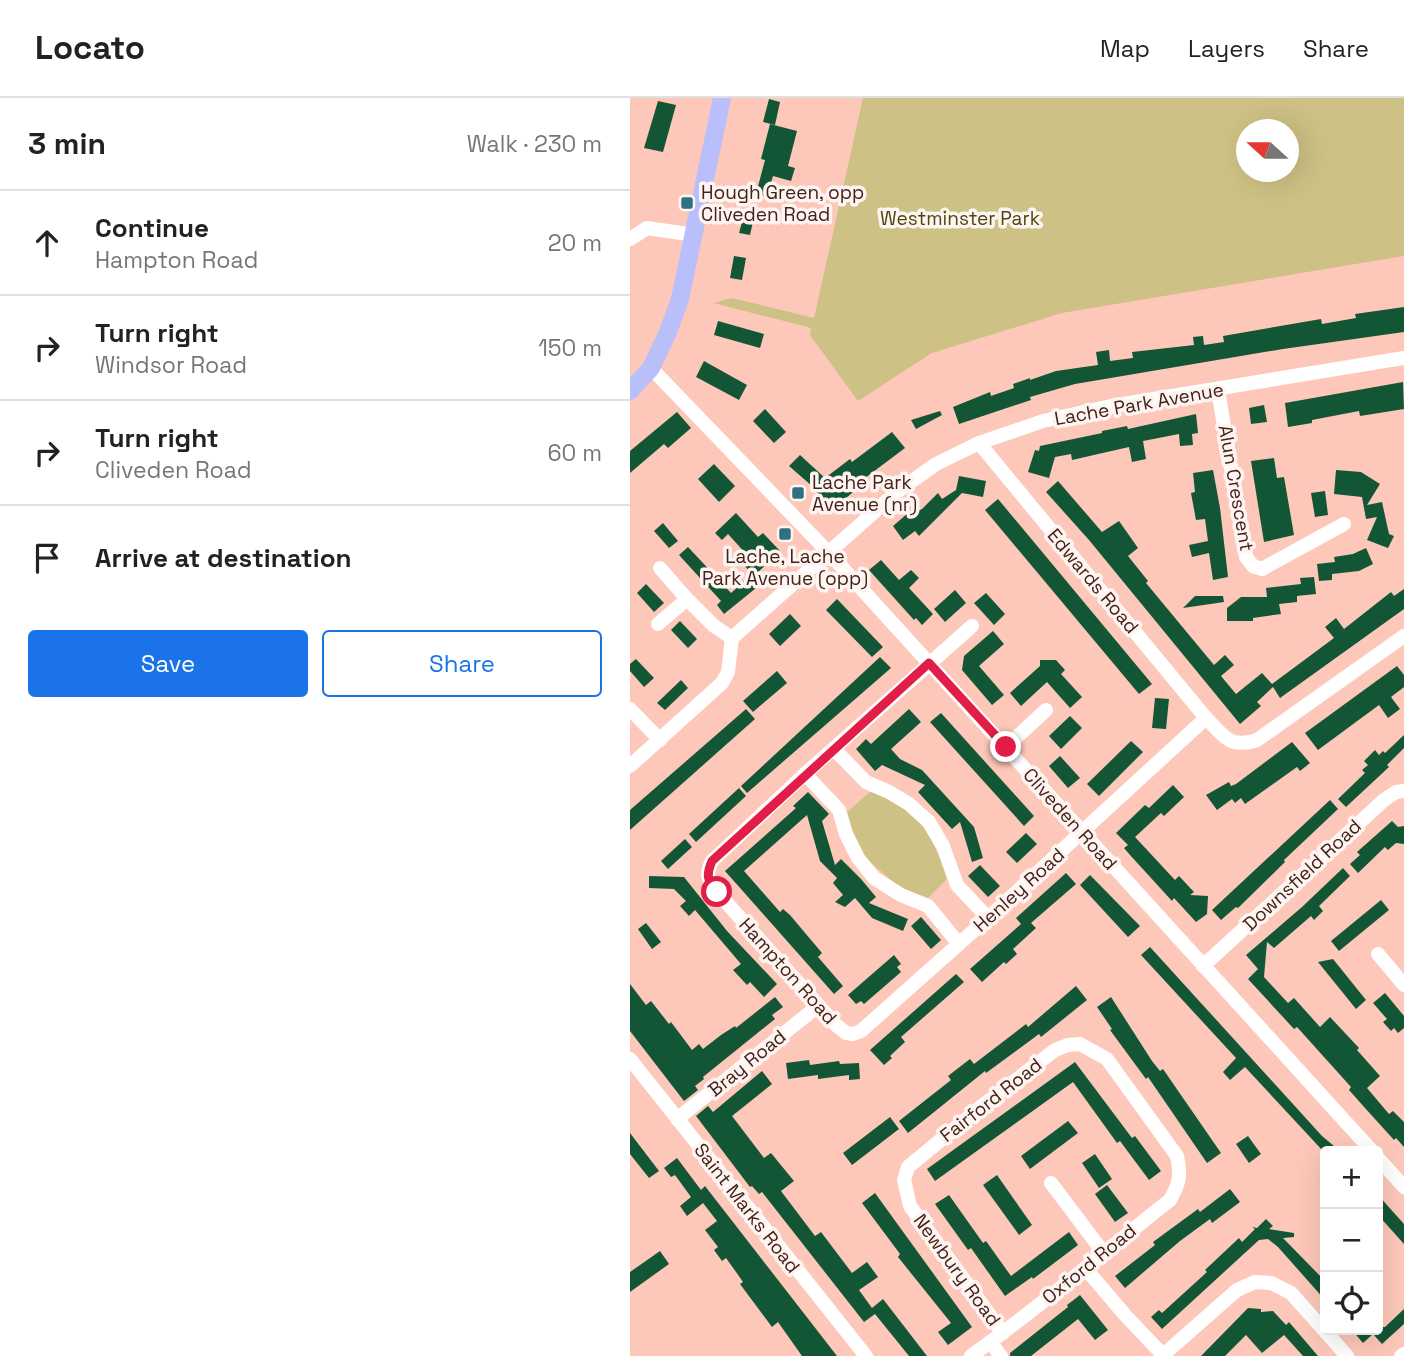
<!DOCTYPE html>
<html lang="en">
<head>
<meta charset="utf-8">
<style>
	body { margin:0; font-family:"Space Grotesk",sans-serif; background:#f2f2f2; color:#222 }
	.controls { position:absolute; right:21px; bottom:21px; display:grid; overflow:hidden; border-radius:7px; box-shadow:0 7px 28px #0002 }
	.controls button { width:63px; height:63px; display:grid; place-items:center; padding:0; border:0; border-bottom:2px solid #e0e0e0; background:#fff; color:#222; font:35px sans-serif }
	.compass { position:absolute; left:606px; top:21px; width:63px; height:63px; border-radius:50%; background:#fff; box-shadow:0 7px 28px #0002; rotate:291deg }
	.stop { position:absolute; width:21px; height:21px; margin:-16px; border:5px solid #e11d48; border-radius:50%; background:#fff }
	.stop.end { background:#e11d48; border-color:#fff; box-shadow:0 2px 7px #0008 }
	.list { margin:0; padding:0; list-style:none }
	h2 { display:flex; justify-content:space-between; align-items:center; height:91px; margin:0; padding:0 28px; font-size:30px }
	h2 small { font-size:23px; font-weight:400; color:#767676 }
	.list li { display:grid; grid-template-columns:46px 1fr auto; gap:21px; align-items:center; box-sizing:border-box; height:105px; padding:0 28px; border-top:2px solid #e0e0e0 }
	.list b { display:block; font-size:26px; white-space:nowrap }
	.list p { margin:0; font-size:23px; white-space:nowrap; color:#767676 }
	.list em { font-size:23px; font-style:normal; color:#767676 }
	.actions { display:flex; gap:14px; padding:21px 28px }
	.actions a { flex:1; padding:16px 0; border:2px solid #1a73e8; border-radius:7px; text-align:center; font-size:24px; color:#1a73e8 }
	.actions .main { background:#1a73e8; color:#fff }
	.icon { flex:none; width:38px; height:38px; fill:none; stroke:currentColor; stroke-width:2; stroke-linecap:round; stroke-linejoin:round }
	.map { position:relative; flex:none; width:774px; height:1258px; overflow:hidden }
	header { display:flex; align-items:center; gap:42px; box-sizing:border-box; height:98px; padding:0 35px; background:#fff; border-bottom:2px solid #e0e0e0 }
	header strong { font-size:33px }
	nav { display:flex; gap:38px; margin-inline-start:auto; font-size:24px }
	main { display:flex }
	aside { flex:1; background:#fff }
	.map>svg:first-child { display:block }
	.green { fill:#cec185; fill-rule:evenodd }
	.building { fill:#135635 }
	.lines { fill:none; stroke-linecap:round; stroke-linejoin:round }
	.minor { stroke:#fff; stroke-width:14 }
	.major { stroke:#b8bffa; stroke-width:18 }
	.route { stroke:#e11d48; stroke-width:9 }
	.poi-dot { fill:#2e7182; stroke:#fef5f2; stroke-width:2.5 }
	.labels { text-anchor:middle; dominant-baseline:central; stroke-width:7; stroke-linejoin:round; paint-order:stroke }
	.poi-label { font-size:19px; fill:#432219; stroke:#fef5f2; text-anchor:start }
	.park-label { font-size:19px; fill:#4f440b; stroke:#fef5f2 }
	.street-label { font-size:19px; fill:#432219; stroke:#fef5f2 }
</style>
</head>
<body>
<header>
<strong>Locato</strong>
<nav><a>Map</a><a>Layers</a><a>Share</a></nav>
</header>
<main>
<aside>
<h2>3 min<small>Walk · 230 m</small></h2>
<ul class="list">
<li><svg class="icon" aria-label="ahead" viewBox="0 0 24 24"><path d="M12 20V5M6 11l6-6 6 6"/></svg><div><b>Continue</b><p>Hampton Road</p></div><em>20 m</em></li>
<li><svg class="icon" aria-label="right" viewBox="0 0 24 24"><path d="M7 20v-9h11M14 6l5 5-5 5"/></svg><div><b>Turn right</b><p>Windsor Road</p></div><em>150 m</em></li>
<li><svg class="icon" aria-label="right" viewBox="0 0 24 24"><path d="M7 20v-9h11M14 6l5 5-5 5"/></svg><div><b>Turn right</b><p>Cliveden Road</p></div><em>60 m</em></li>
<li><svg class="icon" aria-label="arrive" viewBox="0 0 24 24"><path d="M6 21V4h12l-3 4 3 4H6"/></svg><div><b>Arrive at destination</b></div></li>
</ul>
<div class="actions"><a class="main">Save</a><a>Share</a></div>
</aside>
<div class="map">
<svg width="774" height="1258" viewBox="0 0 774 1258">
	<rect width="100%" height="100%" fill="#fdc8b9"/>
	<g class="green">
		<path d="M233 0H774V158L432 215 302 255 228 303 180 237 181 230 84 205 102 200 184 220ZM617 32H659V74H617Z"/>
		<path d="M240 694C285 705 304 739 317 781L298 800 270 790 236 760 223 735 217 714Z"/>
	</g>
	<g class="building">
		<polygon points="139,1 150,4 145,27 133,24"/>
		<polygon points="28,3 46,7 33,54 14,50"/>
		<polygon points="140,26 167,33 158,68 165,70 161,83 143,78 137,99 126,96 135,62 131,61"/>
		<polygon points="115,113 125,115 120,137 109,135"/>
		<polygon points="104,158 116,160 112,182 100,180"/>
		<polygon points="774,209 774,234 653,251 445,286 400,299 401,302 329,326 323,309 360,294 361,298 384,290 383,286 400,280 400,282 426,273 468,267 466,254 479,252 480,263 503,260 502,254 564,247 563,239 573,238 574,247 594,244 593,238 691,221 692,226 726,220 725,216"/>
		<polygon points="88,223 134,236 130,250 84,237"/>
		<polygon points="74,263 117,287 109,302 66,279"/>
		<polygon points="773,284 774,311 730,318 729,313 682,322 682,325 658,329 655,305"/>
		<polygon points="634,307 637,324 621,326 619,310"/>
		<polygon points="135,311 156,334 144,345 123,323"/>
		<polygon points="310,313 312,317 286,331 281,322"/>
		<polygon points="47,314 61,330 38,350 34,346 0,375 0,353"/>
		<polygon points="566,316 568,335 562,336 563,347 550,348 549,336 513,343 516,361 502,364 499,349 442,362 441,356 425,359 419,380 398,374 405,352 409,353 410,348 472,335 472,333 497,328 498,331"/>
		<polygon points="262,334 275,350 235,380 237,383 201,412 182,388 159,368 170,357 195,380 220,361 222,364"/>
		<polygon points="644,360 647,380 654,379 664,437 634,444 621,363"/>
		<polygon points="84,366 105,388 89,404 68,381"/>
		<polygon points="583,372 590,410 598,479 583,482 579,455 562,459 559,447 578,443 575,421 566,422 561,395 565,394 563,375"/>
		<polygon points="706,372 731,374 750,386 737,407 752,404 759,436 764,438 758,450 737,442 747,419 736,421 732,399 704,396"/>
		<polygon points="329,378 356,383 353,399 332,395 289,438 285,433 273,442 263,428 285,409 288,413 292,411 308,395 312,401 326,392"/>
		<polygon points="428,383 472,434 489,423 508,450 498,458 518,483 516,485 584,567 595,557 604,567 591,578 606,596 632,575 642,586 704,540 695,529 706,520 714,531 761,494 764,498 774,491 774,511 650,600 643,589 627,604 631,608 610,626 459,442 416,394"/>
		<polygon points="695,393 698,417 685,419 681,395"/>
		<polygon points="368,401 522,586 509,596 355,412"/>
		<polygon points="106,415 128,439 133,435 150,453 124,478 110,463 117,457 98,436 92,442 85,435"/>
		<polygon points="33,425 48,443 39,450 24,433"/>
		<polygon points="58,449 101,495 122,476 131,486 94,516 87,507 91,503 49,457"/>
		<polygon points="736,450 743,466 729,473 702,476 702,482 689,483 687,466 705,464 704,459 723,456"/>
		<polygon points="251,462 269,482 281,472 289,480 279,490 303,516 292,527 286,520 284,522 239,472"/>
		<polygon points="684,479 686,496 667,498 667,504 649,506 651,516 623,520 623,523 597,523 597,510 611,499 637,499 636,490 671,486 670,480"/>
		<polygon points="16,486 34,505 24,514 7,495"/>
		<polygon points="325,492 336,505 315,524 304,511"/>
		<polygon points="356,495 375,516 364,527 344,505"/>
		<polygon points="565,498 593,498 594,504 553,510"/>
		<polygon points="207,501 253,549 242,559 196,512"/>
		<polygon points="160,516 171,528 150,548 139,536"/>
		<polygon points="50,523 67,541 58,550 41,532"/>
		<polygon points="363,533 374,546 349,568 374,597 362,607 332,572 334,558"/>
		<polygon points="250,559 261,570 117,695 111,688"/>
		<polygon points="6,561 24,580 14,589 0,573 0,566"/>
		<polygon points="410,562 426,562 435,572 431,576 452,599 440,610 417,584 391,608 380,595 410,568"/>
		<polygon points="767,568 774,577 774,589 761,599 770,611 758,620 749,607 688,652 675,635"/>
		<polygon points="147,573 157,585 123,614 113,603"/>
		<polygon points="51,582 58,590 35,612 27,605"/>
		<polygon points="525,600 539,601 536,631 522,630"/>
		<polygon points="116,611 125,621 0,732 0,712"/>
		<polygon points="279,611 291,624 261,651 270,661 292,672 344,729 353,760 342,764 330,724 322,731 288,694 295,687 252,667 245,673 226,651 236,641 241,646"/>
		<polygon points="311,615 404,718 394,728 300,624"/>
		<polygon points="440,618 452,630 431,651 419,638"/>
		<polygon points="774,637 774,650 757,667 759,669 716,709 708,701 735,675 732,672 738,667 734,663 745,652 749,657 753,653 755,655"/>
		<polygon points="501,643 513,654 469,698 457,686"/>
		<polygon points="662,644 680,665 670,673 667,669 615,706 611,700 605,705 602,701 587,712 576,697 599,684 601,688 606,686"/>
		<polygon points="430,658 450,680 438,690 419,668"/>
		<polygon points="543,687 554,699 534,718 531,715 505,739 545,782 549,778 564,794 560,797 578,798 577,816 566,824 544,800 542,803 500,757 494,750 498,747 486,735 515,707 519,710"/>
		<polygon points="109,690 116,698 66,744 59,736"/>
		<polygon points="178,694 199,716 192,723 205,767 211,761 231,781 246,799 239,805 278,821 273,833 242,820 225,800 215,809 205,804 213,797 203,785 207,780 190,763 177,717 114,773 150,814 153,811 160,817 192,855 188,859 213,888 204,896 95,773 166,710 163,708"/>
		<polygon points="700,702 708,711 654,762 655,764 608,810 606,809 591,822 582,812"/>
		<polygon points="762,723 768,729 774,728 774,746 766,745 758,752 755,749 728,775 720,766 730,757 727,754"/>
		<polygon points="396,735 407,746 387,765 376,754"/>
		<polygon points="55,741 62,749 38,771 31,763"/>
		<polygon points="350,767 370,788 358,799 338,778"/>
		<polygon points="713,770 720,778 689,808 693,813 684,822 681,818 644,850 637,844 634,879 658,905 664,900 690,929 700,919 729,950 727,952 750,978 737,990 759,1016 763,1013 774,1024 774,1049 766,1040 764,1042 735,1010 719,992 721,989 667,929 664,931 618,881 628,871 616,857 672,809"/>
		<polygon points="436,775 446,786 401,825 406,830 383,851 387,856 376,866 374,864 352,884 340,871 391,826 386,820"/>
		<polygon points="460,777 510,828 498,839 450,787"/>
		<polygon points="19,778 54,779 97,833 147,886 134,899 120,884 117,887 103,872 111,866 65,812 59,818 50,808 56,803 44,791 19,790"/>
		<polygon points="751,802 759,812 709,853 701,843"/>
		<polygon points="291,819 311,842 301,851 281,828"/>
		<polygon points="16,825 31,844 22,851 8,831"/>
		<polygon points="520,849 692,1038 710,1053 693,1053 615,969 600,982 593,974 606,960 511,857"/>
		<polygon points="264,857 271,866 267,869 271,874 234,906 231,903 226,906 218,897"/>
		<polygon points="703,861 736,902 726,911 688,864"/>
		<polygon points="326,876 334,884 271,939 275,944 260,958 262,960 254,967 240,952"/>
		<polygon points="0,886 16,907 21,903 39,926 41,924 62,952 69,946 73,951 91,937 105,928 106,930 145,899 153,909 142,917 145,921 73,979 74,981 65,988 68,992 54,1003 0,933"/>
		<polygon points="446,888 457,902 411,939 409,936 356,975 355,973 278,1035 269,1023 321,982 318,978 340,961 344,966 396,926 398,929"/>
		<polygon points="755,895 774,918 774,930 768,935 764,930 761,933 753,924 757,921 743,905"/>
		<polygon points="481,899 522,963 530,973 533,971 591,1055 577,1065 518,979 516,981 480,932 482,931 467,909"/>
		<polygon points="179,962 180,967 209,963 210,966 229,965 230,981 219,982 219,977 188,981 188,977 158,981 156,965"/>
		<polygon points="445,964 502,1040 505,1038 531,1073 519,1082 490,1043 487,1045 443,984 305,1083 297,1071"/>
		<polygon points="132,973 142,986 102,1018 134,1060 141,1055 164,1083 151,1093 185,1138 191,1134 222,1175 237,1164 248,1179 229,1192 242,1210 253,1201 297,1258 279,1258 245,1216 234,1224 132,1094 129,1096 122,1088 120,1089 66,1018 78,1008 83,1014"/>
		<polygon points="260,1019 269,1031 222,1067 213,1055"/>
		<polygon points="438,1023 448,1035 400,1071 391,1058"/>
		<polygon points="0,1035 29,1073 19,1080 0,1056"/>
		<polygon points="618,1038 631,1056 619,1065 606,1046"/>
		<polygon points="465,1056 482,1081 469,1090 452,1065"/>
		<polygon points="47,1060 71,1092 75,1088 207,1258 172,1258 148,1224 142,1229 110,1186 113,1184 106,1174 96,1160 92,1163 84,1152 88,1149 75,1132 87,1123 73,1105 57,1118 50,1108 61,1099 45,1077 41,1079 34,1070"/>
		<polygon points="367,1077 402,1127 389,1137 353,1087"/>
		<polygon points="477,1087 498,1115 485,1124 465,1096"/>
		<polygon points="600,1091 610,1104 582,1125 580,1121 550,1143 495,1190 485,1178 525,1147 523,1144 568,1111 570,1114"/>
		<polygon points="245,1095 342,1229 318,1247 308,1234 321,1225 268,1159 270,1156 232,1105"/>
		<polygon points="319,1097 353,1145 356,1143 381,1178 439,1134 448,1147 403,1181 402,1179 375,1198 341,1150 338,1152 305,1106"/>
		<polygon points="748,1097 774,1126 774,1146 748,1117"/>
		<polygon points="636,1121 643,1128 639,1131 664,1135 664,1139 653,1140 695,1183 695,1202 648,1149 638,1141 629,1142 532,1231 521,1219 529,1212 532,1215 577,1174 575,1172 609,1140 612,1144 625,1131 622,1129 627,1130"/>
		<polygon points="30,1153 39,1166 0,1194 0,1174"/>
		<polygon points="450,1197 478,1232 465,1242 448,1221 401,1258 380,1258 380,1255 438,1209 437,1207"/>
		<polygon points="618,1210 631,1211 631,1214 643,1213 656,1227 659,1224 688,1258 673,1258 654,1237 632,1255 616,1237 595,1258 571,1258"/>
		<polygon points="774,1211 774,1226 752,1246 743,1236 733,1245 722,1232 748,1232 748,1229 755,1229"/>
	</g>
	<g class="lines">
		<g class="minor">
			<polyline points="0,141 17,130 65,137"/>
			<polyline points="21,270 198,454 742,1053"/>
			<polyline points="588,292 616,459 623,468 632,471 714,426"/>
			<path d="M349 345 576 620C594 638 599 651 627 642L774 538"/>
			<polyline points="30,470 57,501"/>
			<polyline points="28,526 57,501 84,528 102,540"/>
			<path d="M342 528 175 676 82 763C75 777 78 782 87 794L206 927 216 935 223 936 231 933 358 820 576 620"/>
			<polyline points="102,540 268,393 306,366 349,345 413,323 481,308 774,260"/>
			<polyline points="0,611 30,642"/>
			<polyline points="376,649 416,612"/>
			<polyline points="204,651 236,684 259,694 279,706 299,724 313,748 327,787 358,820"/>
			<polyline points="0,668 92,585 98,574 102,540"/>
			<polyline points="175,676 209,712 216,736 228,760 244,780 271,797 298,808 329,846"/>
			<polyline points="748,856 774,887"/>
			<polyline points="573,868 754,702 766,694 774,693"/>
			<polyline points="0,961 236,1258"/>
			<polyline points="47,1021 188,908"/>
			<polyline points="748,1060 774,1089"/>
			<polyline points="421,1085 473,1154"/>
			<polyline points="455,1170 495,1217 533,1257"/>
			<polyline points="360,1244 371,1258"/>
			<path d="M341 1258C410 1209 474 1154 540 1102 550 1084 551 1078 547 1058L477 961 450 946 438 947 425 952 352 1008 278 1069 274 1082 280 1108 373 1235"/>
			<polyline points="532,1258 607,1192 625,1184 641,1185 661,1195 717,1258"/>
			<polyline points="771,1258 774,1256"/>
		</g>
		<polyline class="major" points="0,293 21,270 38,234 50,201 92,0"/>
	</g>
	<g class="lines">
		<path class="route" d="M87 794C77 782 76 777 82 763L299 565 376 649"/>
	</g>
	<g class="poi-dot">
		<rect x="50" y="98" width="14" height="14" rx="3.5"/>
		<rect x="161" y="388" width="14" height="14" rx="3.5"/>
		<rect x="148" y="429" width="14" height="14" rx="3.5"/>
	</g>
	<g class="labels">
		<g class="poi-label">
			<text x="71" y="94">Hough Green, opp<tspan x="71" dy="22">Cliveden Road</tspan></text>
			<text x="182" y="384">Lache Park<tspan x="182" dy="22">Avenue (nr)</tspan></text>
			<text x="155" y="458" text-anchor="middle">Lache, Lache<tspan x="155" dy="22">Park Avenue (opp)</tspan></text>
		</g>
		<g class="park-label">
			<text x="330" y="120">Westminster Park</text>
		</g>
		<g class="street-label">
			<text transform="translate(509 306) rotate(-10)">Lache Park Avenue</text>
			<text transform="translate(606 390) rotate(80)">Alun Crescent</text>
			<text transform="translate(463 483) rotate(50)">Edwards Road</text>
			<text transform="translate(440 721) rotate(48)">Cliveden Road</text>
			<text transform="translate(672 777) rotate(-43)">Downsfield Road</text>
			<text transform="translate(389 792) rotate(-42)">Henley Road</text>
			<text transform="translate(158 873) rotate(48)">Hampton Road</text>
			<text transform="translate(117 965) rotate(-39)">Bray Road</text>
			<text transform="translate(361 1002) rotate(-38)">Fairford Road</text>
			<text transform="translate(117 1110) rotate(52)">Saint Marks Road</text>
			<text transform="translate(459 1166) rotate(-39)">Oxford Road</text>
			<text transform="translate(327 1172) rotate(54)">Newbury Road</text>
		</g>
	</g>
</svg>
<div class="controls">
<button>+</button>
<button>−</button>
<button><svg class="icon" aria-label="locate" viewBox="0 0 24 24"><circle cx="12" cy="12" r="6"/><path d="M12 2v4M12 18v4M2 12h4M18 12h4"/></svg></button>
</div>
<svg class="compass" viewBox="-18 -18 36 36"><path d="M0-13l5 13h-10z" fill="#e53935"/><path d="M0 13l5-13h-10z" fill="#767676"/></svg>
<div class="stop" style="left:87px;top:794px"></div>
<div class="stop end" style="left:376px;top:649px"></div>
</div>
</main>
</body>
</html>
